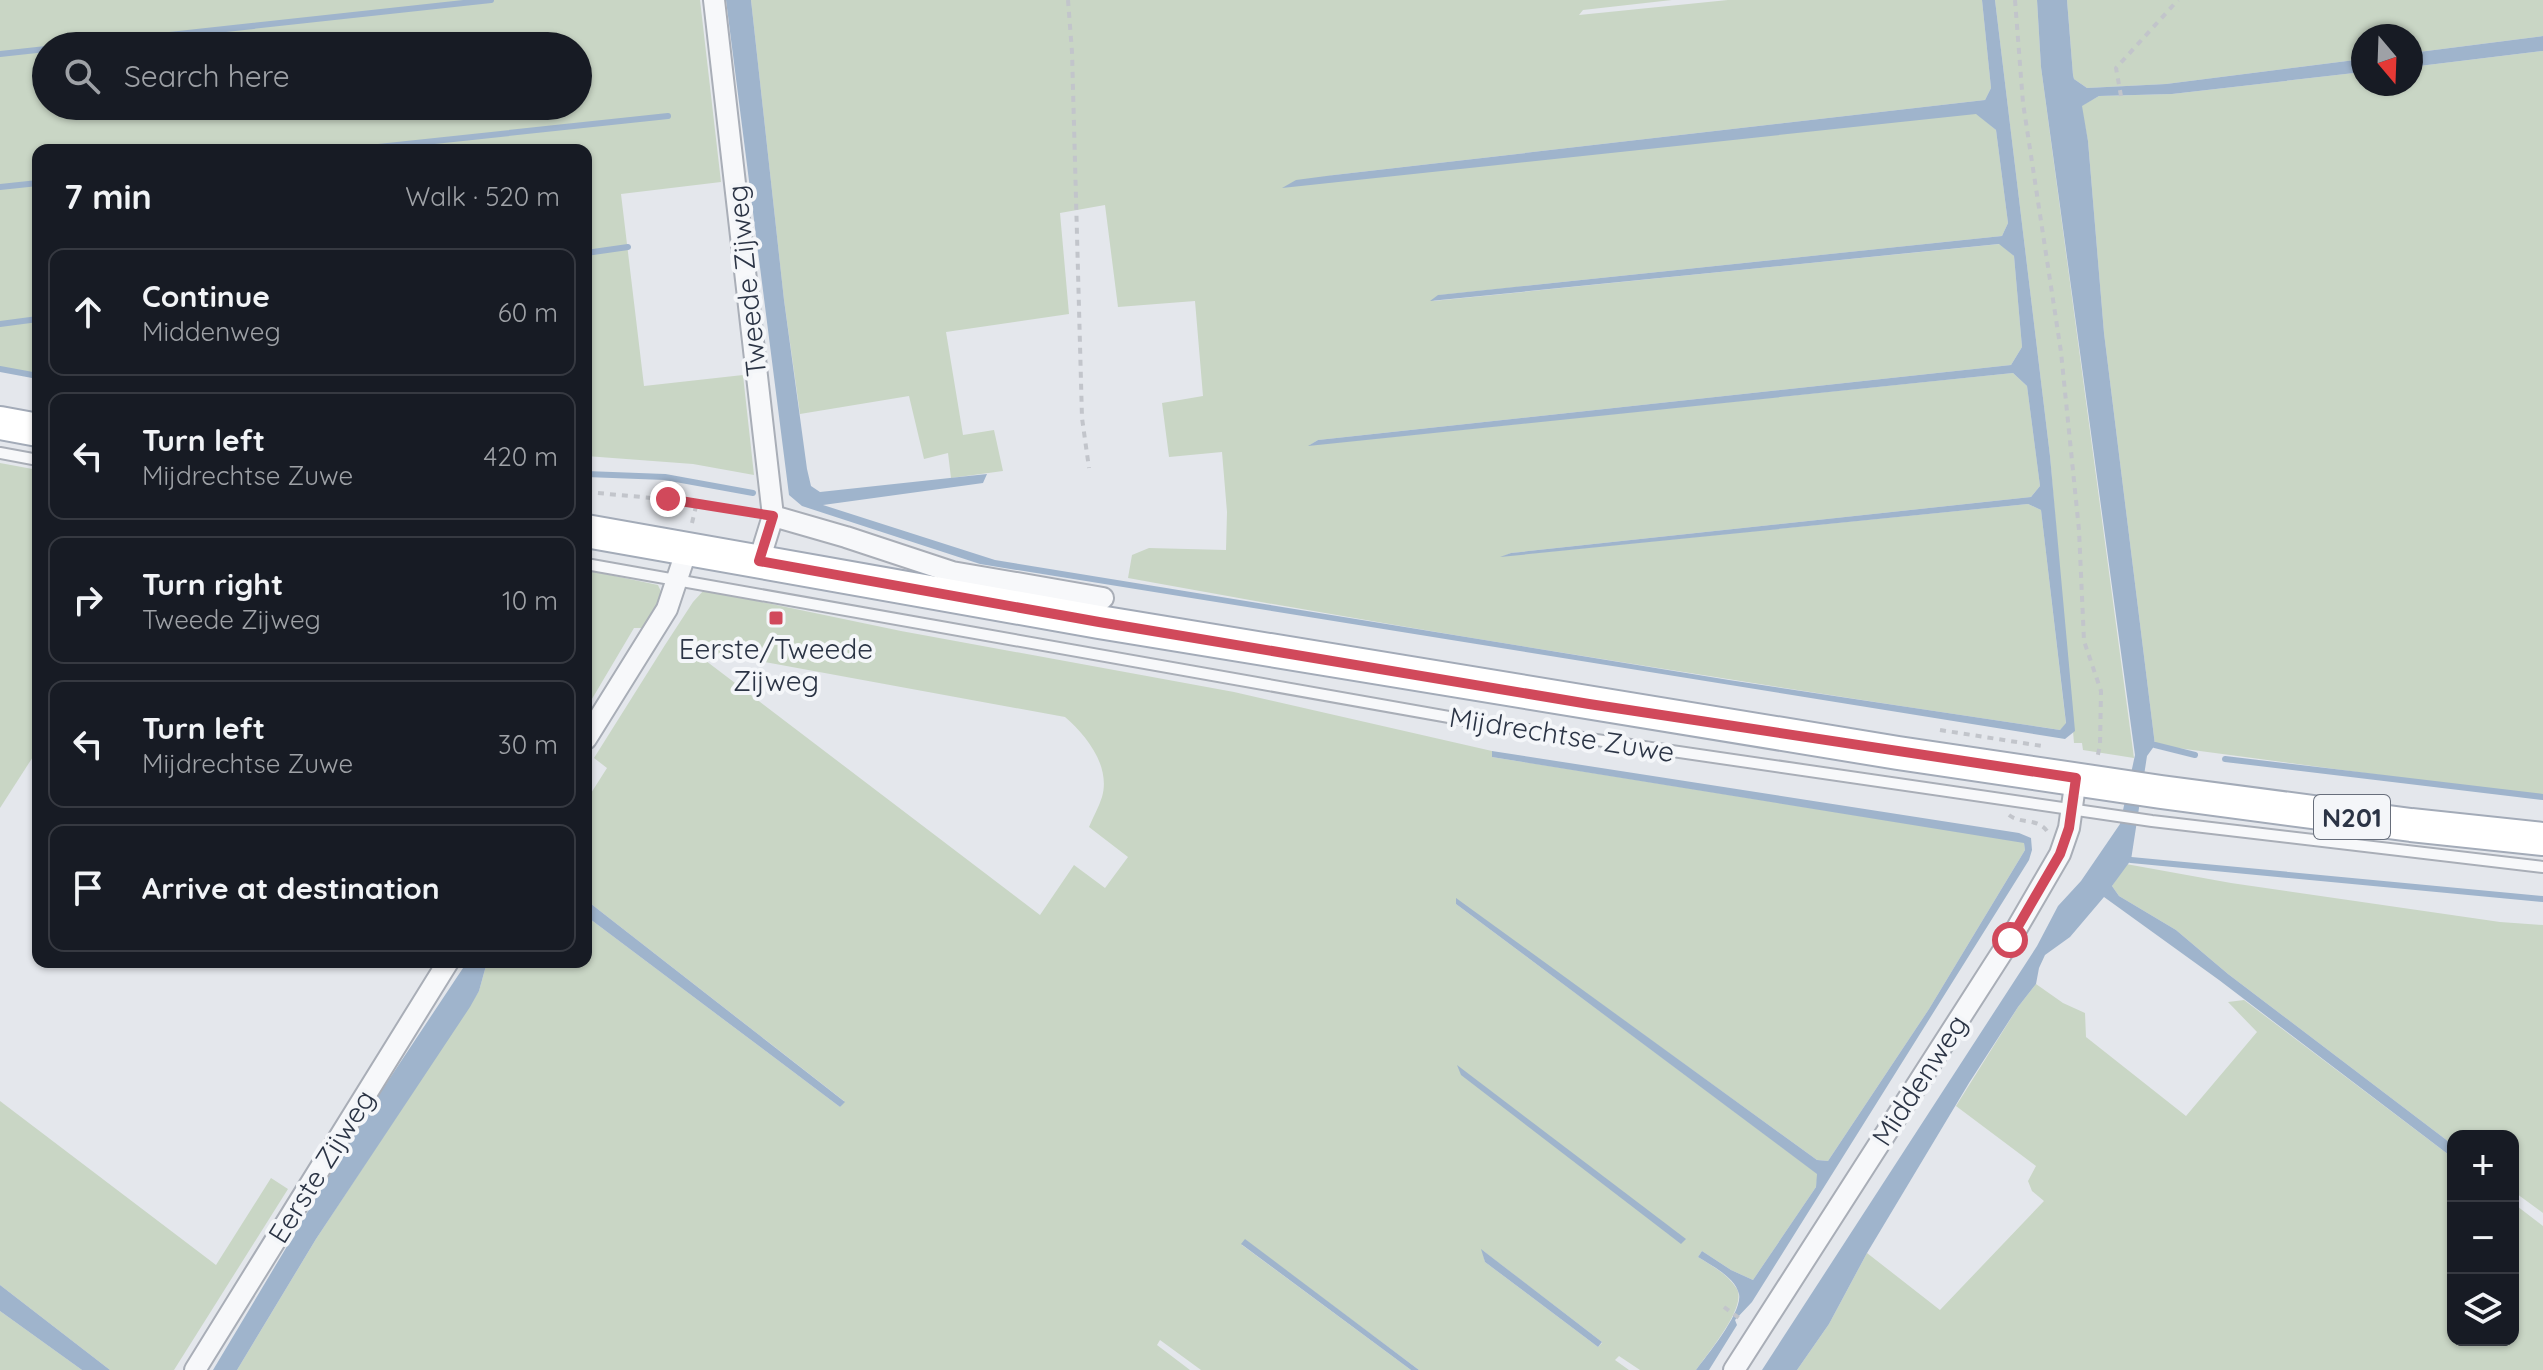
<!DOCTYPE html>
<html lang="en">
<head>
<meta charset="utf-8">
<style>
	body { margin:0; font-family:Quicksand,sans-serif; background:#20242c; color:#f1f3f6 }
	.controls { position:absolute; right:24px; bottom:24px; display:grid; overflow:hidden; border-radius:16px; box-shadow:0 2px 6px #0004 }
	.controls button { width:72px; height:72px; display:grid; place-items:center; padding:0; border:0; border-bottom:2px solid #363941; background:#171b24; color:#f1f3f6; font:40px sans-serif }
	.compass { position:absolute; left:2351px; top:24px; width:72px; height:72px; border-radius:50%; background:#171b24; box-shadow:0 2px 6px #0004; rotate:161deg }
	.stop { position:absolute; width:24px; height:24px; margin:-18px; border:6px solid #d1495b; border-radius:50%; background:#fff }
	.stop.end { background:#d1495b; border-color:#fff; box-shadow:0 2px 8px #0008 }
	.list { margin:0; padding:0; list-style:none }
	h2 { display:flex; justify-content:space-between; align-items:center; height:104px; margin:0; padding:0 32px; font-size:34px }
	h2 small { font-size:26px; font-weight:400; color:#9ea1a6 }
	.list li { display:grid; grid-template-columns:52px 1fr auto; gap:24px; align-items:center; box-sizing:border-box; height:128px; margin:0 16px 16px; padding:0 16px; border:2px solid #363941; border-radius:16px }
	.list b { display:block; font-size:30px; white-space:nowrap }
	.list p { margin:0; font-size:26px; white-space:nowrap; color:#9ea1a6 }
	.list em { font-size:26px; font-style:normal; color:#9ea1a6 }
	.icon { flex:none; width:44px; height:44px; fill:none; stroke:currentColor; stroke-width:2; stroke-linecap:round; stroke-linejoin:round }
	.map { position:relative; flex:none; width:2543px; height:1370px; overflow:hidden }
	.search { position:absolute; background:#171b24; box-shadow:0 2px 6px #0004; left:32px; top:32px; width:560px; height:88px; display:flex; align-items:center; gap:20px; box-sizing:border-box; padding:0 28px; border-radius:44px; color:#9ea1a6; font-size:30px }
	.panel { position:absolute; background:#171b24; box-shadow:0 2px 6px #0004; left:32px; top:144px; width:560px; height:824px; border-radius:16px }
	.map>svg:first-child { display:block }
	.green { fill:#c9d6c5; fill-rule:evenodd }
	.water { fill:#9fb4cc }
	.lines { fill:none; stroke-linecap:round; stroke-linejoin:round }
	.stream { stroke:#9fb4cc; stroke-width:6 }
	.lane-casing { stroke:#a9aeb7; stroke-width:14 }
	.street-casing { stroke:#a9aeb7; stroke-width:24 }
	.primary-casing { stroke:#a3abb8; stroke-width:36 }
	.path { stroke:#c2c5cb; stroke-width:4; stroke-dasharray:6 6; stroke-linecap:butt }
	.lane { stroke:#f7f8fa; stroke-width:10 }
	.street { stroke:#f7f8fa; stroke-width:20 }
	.primary { stroke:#fff; stroke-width:32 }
	.route { stroke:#d1495b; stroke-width:10 }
	.poi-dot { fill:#d1495b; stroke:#f4f6f9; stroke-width:3 }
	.labels { text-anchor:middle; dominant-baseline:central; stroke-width:8; stroke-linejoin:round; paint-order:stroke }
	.shield { fill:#f4f6f9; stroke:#676e7b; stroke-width:2 }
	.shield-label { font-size:26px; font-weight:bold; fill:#2b3445 }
	.street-label { font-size:28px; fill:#2b3445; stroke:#f4f6f9 }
	.poi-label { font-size:28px; fill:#2b3445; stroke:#f4f6f9 }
</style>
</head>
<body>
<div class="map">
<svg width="2543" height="1370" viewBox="0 0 2543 1370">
	<rect width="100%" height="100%" fill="#e4e7ec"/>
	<g class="green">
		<path d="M0 0H700L721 182 621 194 644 386 743 375 754 475 693 464 586 456V150H38V374L0 368ZM578 46V106H46V46Z"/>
		<path d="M751 0H1672L1583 10 1579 15 1728 0H1982L1991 88 1985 100 1334 175 1284 187 1976 113 1996 130 2008 223 2002 236 1439 295 1433 301 2000 244 2014 256 2022 347 2011 365 1318 440 1310 445 2013 373 2027 386 2040 486 2031 497 1511 553 1504 556 2028 504 2041 510 2066 724 2060 730C1749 683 1437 635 1128 578L1132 555 1149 548 1226 550 1227 512 1222 452 1169 457 1162 403 1203 396 1195 301 1118 307 1105 205 1060 213 1069 314 946 332 963 435 994 430 1003 471 951 478 948 453 924 459 909 396 800 414 784 300Z"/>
		<polygon points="1995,0 2037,0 2041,67 2134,758 2083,750 2082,743 2074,743 2050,456"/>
		<polygon points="2067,0 2543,0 2543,36 2411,53 2411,36 2363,36 2363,59 2166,84 2087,88 2074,79 2073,75"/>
		<polygon points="2543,51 2543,797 2155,745 2104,333 2088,141 2081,106 2099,96 2172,94 2363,72 2363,84 2411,84 2411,67"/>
		<polygon points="0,463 38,470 38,749 0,808"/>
		<polygon points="586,570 658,585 663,596 648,628 634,628 586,709"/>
		<path d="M704 590 901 631 1234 692 1492 751V757L2024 842 2025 850 1929 1009 1828 1161 1817 1160 1456 899V904L1818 1174 1816 1187 1753 1280 1731 1270 1702 1251 1698 1257C1712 1266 1728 1274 1737 1289 1747 1307 1707 1354 1696 1370H1640L1619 1356 1615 1360 1629 1370H1419L1245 1240 1242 1245 1411 1370H1201L1160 1340 1157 1345 1190 1370H237L316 1239 479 991 487 962H586V916L840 1107 844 1101 586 900V801L607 768 594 758 665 645 693 602ZM689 648 1065 717C1086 735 1111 766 1102 797 1099 807 1093 817 1089 827L1128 857 1105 888 1074 865 1040 915ZM1482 1250 1602 1342V1343L1598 1347 1485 1262Z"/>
		<polygon points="2126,864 2231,883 2500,922 2543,925 2543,1213 2513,1191 2513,1136 2453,1136 2453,1145 2228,974 2176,930 2119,896 2112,886"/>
		<polygon points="2036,984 2063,1003 2085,1013 2086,1037 2186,1116 2257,1032 2228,1002 2244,1000 2453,1158 2453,1340 2513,1340 2513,1203 2543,1226 2543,1370 1797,1370 1829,1324 1867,1253 1940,1310 2044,1201 2032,1191 2028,1181 2036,1166 1956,1106 2018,1007"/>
		<polygon points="0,1101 216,1265 271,1178 288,1189 174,1370 110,1370 0,1285"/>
		<polygon points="0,1311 82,1370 0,1370"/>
	</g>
	<g class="water">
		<polygon points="726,0 751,0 784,300 807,469 811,486 820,492 987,474 983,483 823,505 995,560 1729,680 2060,730 2066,723 2041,510 2028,504 1500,557 1511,553 2031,497 2040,486 2027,386 2013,373 1308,446 1318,440 2011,365 2022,347 2014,256 1999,244 1430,301 1438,295 2002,236 2008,223 1996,130 1976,114 1282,188 1296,180 1334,175 1985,100 1991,88 1982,0 1995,0 2050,456 2075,731 2065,739 980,564 802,506 789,495"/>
		<polygon points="2037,0 2067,0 2073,75 2074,79 2087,88 2166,84 2363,59 2363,72 2172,94 2099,96 2082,106 2088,141 2104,333 2155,745 2147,756 2131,860 2112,886 2119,896 2176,930 2228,974 2453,1145 2453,1158 2219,980 2104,897 2070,937 2045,955 2039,968 2036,984 2018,1007 1969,1083 1867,1253 1829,1324 1797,1370 1762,1370 2037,946 2058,906 2081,881 2120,824 2135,755 2041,67"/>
		<polygon points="2543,36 2543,51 2411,67 2411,53"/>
		<path d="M1492 751 2019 833 2031 838 2032 850 2029 860 1752 1302 1735 1320 1737 1325 1709 1370H1696C1707 1355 1743 1312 1739 1294 1735 1277 1712 1266 1698 1257L1702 1251 1731 1270 1753 1280 1816 1187 1817 1174 1456 904V898L1817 1160 1828 1161 1929 1009 2025 850 2024 843 1492 757Z"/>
		<polygon points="586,900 845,1102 840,1107 586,916"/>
		<polygon points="467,962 487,962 479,991 470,1007 316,1239 237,1370 213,1370 368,1111"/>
		<polygon points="1457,1065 1686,1239 1681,1244 1461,1075"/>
		<polygon points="1245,1239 1419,1370 1411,1370 1241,1244"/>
		<polygon points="1481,1249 1602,1342 1598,1347 1485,1262"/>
		<polygon points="0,1285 110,1370 82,1370 0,1311"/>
	</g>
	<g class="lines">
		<g class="stream">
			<polyline points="69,46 491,0"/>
			<polyline points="0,54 46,49"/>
			<polyline points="350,150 668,116"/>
			<polyline points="0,187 38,183"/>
			<polyline points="586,253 628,247"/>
			<polyline points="0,324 38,319"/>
			<polyline points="0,369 38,376"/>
			<polyline points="586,474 665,477 753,493"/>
			<polyline points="2155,745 2195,755"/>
			<polyline points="2225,759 2543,797"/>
			<polyline points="2131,860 2543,899"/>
		</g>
		<g class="lane-casing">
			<g id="lane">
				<polyline points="0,453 38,460"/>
				<polyline points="586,564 1494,725 2152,821 2543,867"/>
			</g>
		</g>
		<g class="street-casing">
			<g id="street">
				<polyline points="714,0 773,516 759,561"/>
				<polyline points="773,516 846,537 952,572 1103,598"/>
				<polyline points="586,739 667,609 687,549"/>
				<polyline points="195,1370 448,962"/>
				<polyline points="1734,1370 2010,940 2060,854 2069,828 2076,778"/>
			</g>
		</g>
		<g class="primary-casing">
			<g id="primary">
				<polyline points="0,423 38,430"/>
				<polyline points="586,531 1099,622 1898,753 2161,792 2411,825 2543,839"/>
			</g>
		</g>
		<g class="path">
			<polyline points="1068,0 1072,52 1082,418 1089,468"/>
			<polyline points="2015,0 2023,103 2061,352 2079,530 2084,641 2101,691 2100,745 2097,759"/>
			<polyline points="2121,96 2116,68 2178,0"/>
			<polyline points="586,492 697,502 755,513"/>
			<polyline points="664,515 668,499"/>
			<polyline points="692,523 697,502"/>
			<polyline points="1940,730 2042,746"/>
			<path d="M2009 815C2020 824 2038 818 2047 831"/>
			<polyline points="1724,1307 1742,1320"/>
		</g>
		<use href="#lane" class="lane"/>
		<use href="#street" class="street"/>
		<use href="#primary" class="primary"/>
	</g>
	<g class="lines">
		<polyline class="route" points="668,499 773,516 759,561 1099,622 1589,704 2076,778 2069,828 2060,854 2010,940"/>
	</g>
	<rect class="poi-dot" x="768" y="610" width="16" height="16" rx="4"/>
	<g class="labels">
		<rect class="shield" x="2314" y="795" width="76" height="44" rx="6"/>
		<g class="shield-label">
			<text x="2352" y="817">N201</text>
		</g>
		<g class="street-label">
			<text transform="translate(746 281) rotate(-96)">Tweede Zijweg</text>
			<text transform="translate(1562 734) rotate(9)">Mijdrechtse Zuwe</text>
			<text transform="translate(1919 1080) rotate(-57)">Middenweg</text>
			<text transform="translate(321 1166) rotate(-58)">Eerste Zijweg</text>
		</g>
		<g class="poi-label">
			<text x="776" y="648">Eerste/Tweede<tspan x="776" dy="32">Zijweg</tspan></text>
		</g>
	</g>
</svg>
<div class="controls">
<button>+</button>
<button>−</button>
<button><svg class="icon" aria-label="layers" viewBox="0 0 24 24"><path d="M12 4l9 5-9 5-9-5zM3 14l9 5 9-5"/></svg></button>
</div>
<svg class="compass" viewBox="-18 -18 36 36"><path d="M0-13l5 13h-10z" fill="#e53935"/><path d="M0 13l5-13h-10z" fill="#9ea1a6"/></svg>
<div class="stop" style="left:2010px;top:940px"></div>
<div class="stop end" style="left:668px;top:499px"></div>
<div class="search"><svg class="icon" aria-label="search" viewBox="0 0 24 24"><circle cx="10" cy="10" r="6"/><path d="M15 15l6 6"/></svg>Search here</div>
<section class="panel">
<h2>7 min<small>Walk · 520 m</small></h2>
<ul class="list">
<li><svg class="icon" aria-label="ahead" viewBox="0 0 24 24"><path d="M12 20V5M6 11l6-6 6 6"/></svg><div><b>Continue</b><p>Middenweg</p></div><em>60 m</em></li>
<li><svg class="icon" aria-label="left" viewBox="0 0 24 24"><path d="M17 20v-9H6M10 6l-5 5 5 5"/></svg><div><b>Turn left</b><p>Mijdrechtse Zuwe</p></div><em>420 m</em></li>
<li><svg class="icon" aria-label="right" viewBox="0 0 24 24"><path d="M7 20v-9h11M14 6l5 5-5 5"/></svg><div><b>Turn right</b><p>Tweede Zijweg</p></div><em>10 m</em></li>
<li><svg class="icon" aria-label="left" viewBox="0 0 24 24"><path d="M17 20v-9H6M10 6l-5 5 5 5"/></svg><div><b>Turn left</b><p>Mijdrechtse Zuwe</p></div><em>30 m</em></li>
<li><svg class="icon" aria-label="arrive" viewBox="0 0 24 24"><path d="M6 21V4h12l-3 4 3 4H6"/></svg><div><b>Arrive at destination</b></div></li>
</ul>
</section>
</div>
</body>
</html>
